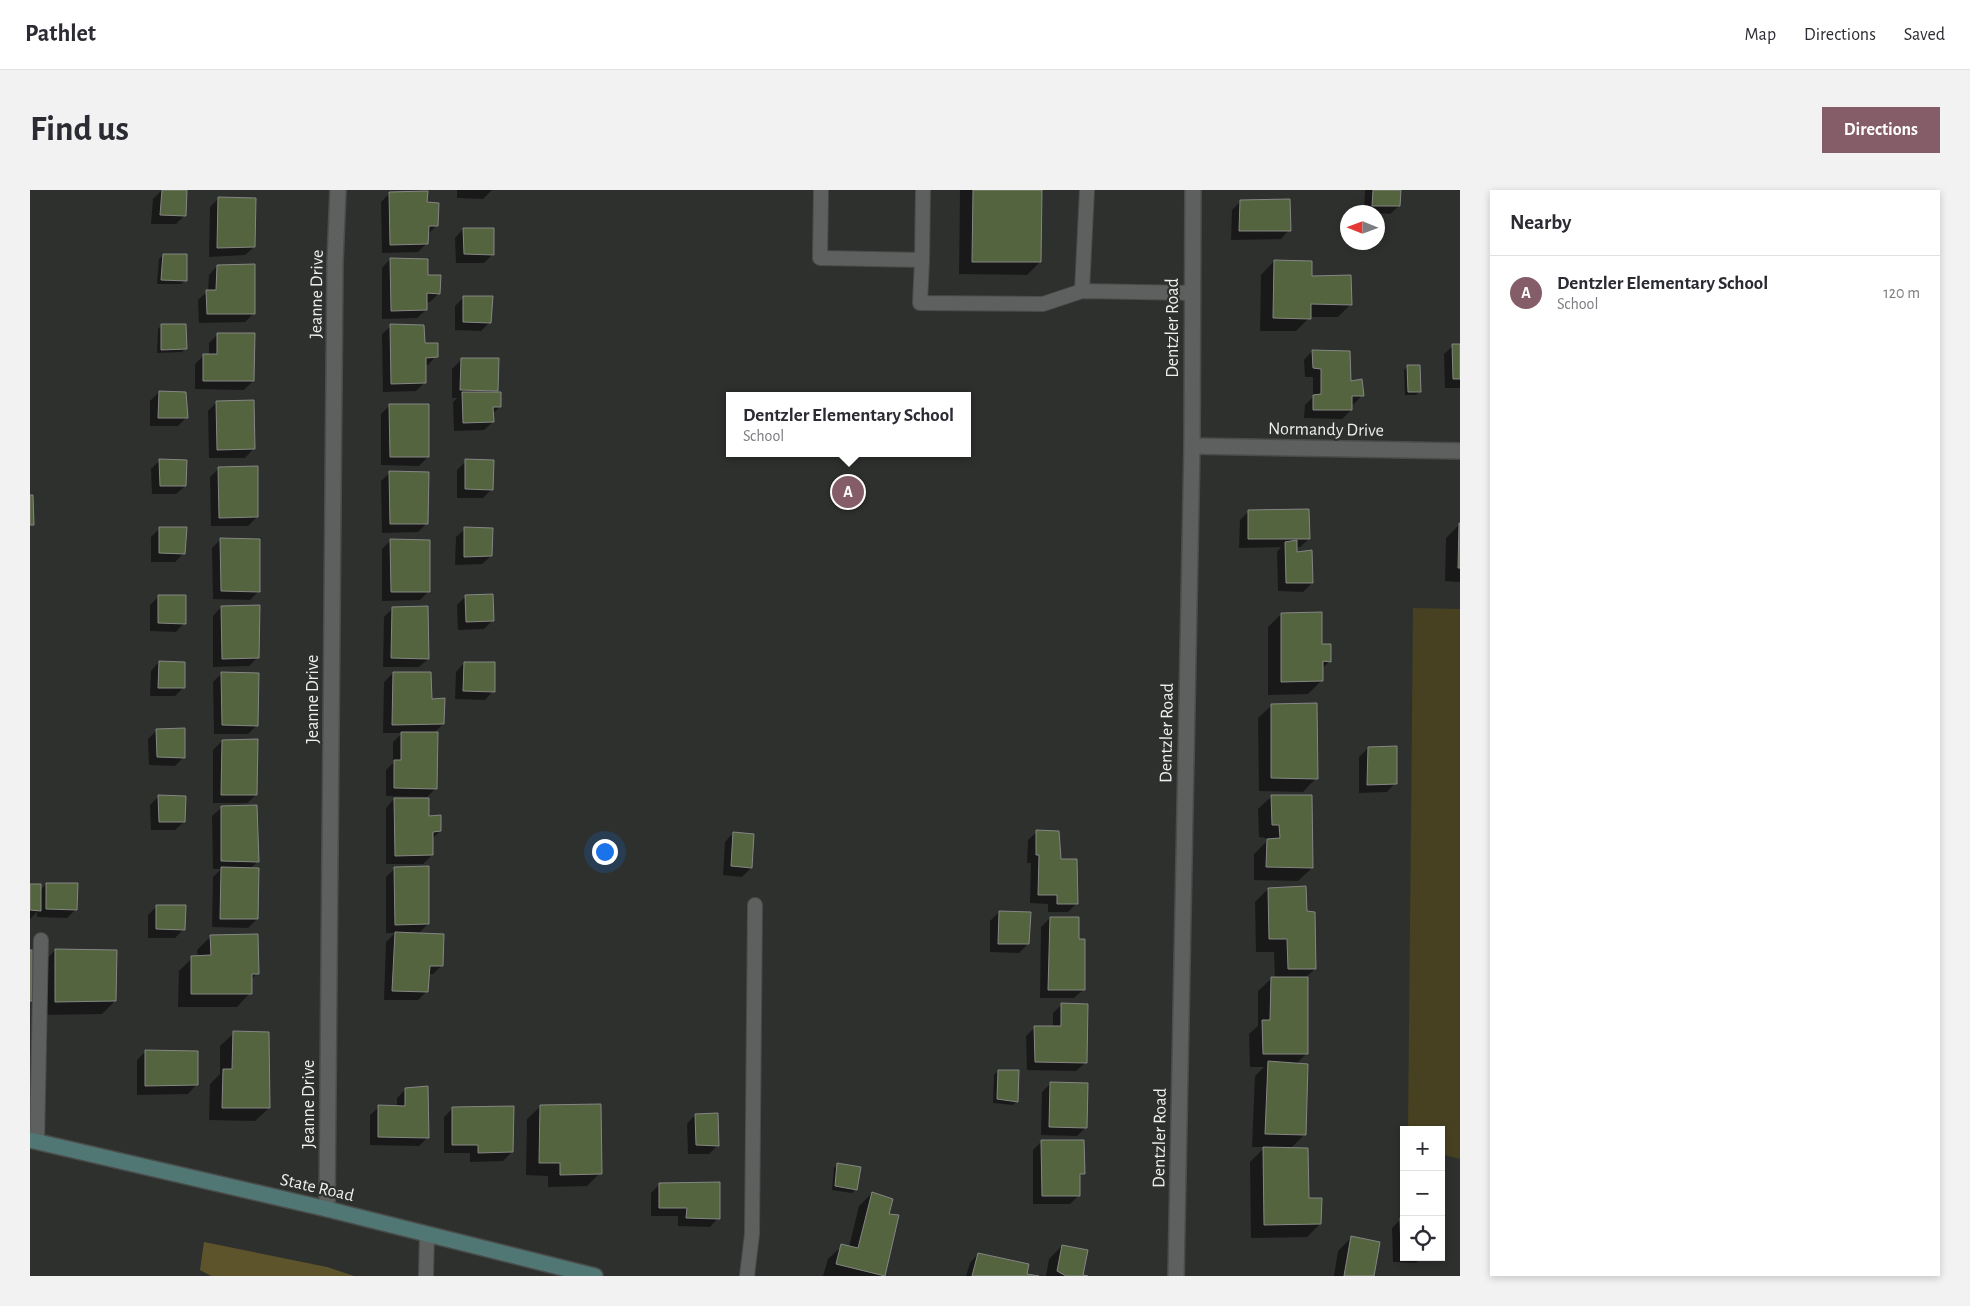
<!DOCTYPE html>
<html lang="en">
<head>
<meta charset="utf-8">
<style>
	body { margin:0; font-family:"Alegreya Sans",sans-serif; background:#f2f2f3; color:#2b2b33 }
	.controls { position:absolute; right:15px; bottom:15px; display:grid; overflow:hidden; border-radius:0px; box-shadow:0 2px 8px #0003 }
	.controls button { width:45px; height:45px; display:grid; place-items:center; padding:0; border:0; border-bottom:1px solid #e1e1e2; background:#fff; color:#2b2b33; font:25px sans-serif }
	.compass { position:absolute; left:1310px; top:15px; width:45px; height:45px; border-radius:50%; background:#fff; box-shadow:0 2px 8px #0003; rotate:271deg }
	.you { position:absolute; left:574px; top:661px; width:18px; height:18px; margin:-12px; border:4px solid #fff; border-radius:50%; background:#1a73e8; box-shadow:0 0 0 8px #1a73e833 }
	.badge { display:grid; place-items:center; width:32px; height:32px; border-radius:50%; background:#855d69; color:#fff; font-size:16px; font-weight:700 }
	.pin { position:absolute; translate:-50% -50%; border:2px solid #fff; box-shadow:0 1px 5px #0006 }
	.popup { position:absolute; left:696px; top:202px; width:245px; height:65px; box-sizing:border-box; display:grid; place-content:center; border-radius:0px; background:#fff; filter:drop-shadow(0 1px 4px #0005); font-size:16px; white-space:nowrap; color:#7c7c81 }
	.popup b { font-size:19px; color:#2b2b33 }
	.popup::after { content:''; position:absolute; left:50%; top:100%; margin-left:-10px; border:10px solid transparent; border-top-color:#fff }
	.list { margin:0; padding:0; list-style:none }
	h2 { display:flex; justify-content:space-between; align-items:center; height:65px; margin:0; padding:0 20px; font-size:21px }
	h2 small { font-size:16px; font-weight:400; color:#7c7c81 }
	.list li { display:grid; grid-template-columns:32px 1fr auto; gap:15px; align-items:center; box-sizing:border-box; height:75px; padding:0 20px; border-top:1px solid #e1e1e2 }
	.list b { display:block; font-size:19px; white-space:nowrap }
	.list p { margin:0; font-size:16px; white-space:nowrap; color:#7c7c81 }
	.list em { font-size:16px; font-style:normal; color:#7c7c81 }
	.icon { flex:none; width:28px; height:28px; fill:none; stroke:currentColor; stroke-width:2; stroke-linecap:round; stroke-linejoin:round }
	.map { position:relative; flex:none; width:1430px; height:1086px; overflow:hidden; border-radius:0px }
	header { display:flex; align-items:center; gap:30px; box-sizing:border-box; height:70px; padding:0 25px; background:#fff; border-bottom:1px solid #e1e1e2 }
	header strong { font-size:24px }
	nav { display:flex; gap:28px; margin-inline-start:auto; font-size:18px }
	.intro { display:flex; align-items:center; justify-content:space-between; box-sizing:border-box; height:120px; padding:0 30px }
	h1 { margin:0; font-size:35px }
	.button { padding:12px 22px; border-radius:0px; background:#855d69; color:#fff; font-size:18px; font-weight:700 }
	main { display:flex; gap:30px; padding:0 30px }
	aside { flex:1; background:#fff; border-radius:0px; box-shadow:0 2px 8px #0003 }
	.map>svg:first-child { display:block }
	.green { fill:#474021 }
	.forest { fill:#5e542b }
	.shadow { fill:#0007 }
	.building { fill:#54643e; stroke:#858684 }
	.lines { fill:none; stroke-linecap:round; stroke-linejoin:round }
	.lane-casing { stroke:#4a4c4b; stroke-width:16 }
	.street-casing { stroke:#4a4c4b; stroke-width:18 }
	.secondary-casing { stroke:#4a4c4b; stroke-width:18 }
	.lane { stroke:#5d605e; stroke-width:14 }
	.street { stroke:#5d605e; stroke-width:15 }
	.secondary { stroke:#507773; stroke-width:15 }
	.labels { text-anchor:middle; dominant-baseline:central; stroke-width:4.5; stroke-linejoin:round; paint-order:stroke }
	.street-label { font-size:18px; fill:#edefee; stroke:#2e302e }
</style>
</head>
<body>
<header>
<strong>Pathlet</strong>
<nav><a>Map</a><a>Directions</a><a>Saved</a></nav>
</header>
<div class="intro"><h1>Find us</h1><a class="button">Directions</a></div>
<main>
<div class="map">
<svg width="1430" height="1086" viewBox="0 0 1430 1086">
	<rect width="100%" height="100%" fill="#2e302e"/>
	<polygon class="green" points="1383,418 1430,419 1430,969 1411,964 1411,940 1378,940"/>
	<polygon class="forest" points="174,1052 297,1077 324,1086 181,1086 170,1080"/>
	<g class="shadow">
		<polygon points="132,0 155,25 146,34 121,34 123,9"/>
		<polygon points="427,0 462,0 453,9 427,8"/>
		<polygon points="930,0 1010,0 1010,72 997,85 929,84"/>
		<polygon points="1335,0 1370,0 1369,16 1360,24 1334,22"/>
		<polygon points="360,3 396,14 407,35 398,44 397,53 388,62 352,63 351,12"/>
		<polygon points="189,8 224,57 215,65 179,67 180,17"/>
		<polygon points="1211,11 1259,40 1251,49 1201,50 1202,20"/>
		<polygon points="433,39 463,64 454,73 426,73 425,48"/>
		<polygon points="133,65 156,90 151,94 127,94 129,69"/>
		<polygon points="360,69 396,86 409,103 400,112 396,112 396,120 387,128 352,129 352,78"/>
		<polygon points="1244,71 1280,87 1321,114 1308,127 1280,127 1266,141 1230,141 1231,85"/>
		<polygon points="187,76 224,123 215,132 169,133 168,110 178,101 179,85"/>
		<polygon points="434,107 460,132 451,141 425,140 425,116"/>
		<polygon points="132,135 156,158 152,162 127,163 128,139"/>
		<polygon points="361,136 394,154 406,166 398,175 395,175 395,192 386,201 353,202 352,144"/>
		<polygon points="188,144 223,191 214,200 165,199 165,174 174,165 179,165 179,153"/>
		<polygon points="1423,156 1430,156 1430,198 1415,198 1414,164"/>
		<polygon points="1282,161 1320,192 1332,205 1324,214 1321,214 1321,220 1312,229 1274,228 1275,215 1283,207 1283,187 1275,187 1274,170"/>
		<polygon points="431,170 467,200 464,203 470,217 462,224 463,232 454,240 424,241 423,212 427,208 422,208 422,179"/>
		<polygon points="1378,176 1390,201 1386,205 1375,205 1374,180"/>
		<polygon points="129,202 156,228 148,236 120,236 120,211"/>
		<polygon points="187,212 223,259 215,268 179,268 178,221"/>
		<polygon points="360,215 398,267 389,276 351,275 351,224"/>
		<polygon points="130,270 155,296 146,304 122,304 121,279"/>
		<polygon points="436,271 462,299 453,308 427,308 427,280"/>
		<polygon points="189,278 227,327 218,336 181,336 180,287"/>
		<polygon points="360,283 397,333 388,342 352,343 351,291"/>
		<polygon points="1219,321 1279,349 1270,357 1265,357 1265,363 1282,393 1273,402 1248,401 1247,362 1251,357 1209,358 1210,330"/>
		<polygon points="1429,335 1430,392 1415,391 1416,348"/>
		<polygon points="130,338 154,363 145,372 121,372 121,347"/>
		<polygon points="435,339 461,366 452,374 425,375 426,347"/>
		<polygon points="191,349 229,401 220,410 183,409 182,358"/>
		<polygon points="360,351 399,401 390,410 352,411 352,359"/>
		<polygon points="129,406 154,433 146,442 120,441 120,415"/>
		<polygon points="436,406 463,430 454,439 428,440 427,415"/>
		<polygon points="191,417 228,467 219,476 183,477 183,426"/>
		<polygon points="363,418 398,469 389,477 353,477 354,427"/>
		<polygon points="1251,424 1290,455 1300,471 1292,479 1291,491 1278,504 1238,505 1238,437"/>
		<polygon points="129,472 153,498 145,506 120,506 121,481"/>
		<polygon points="434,473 463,501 455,510 425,509 426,482"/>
		<polygon points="192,483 227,535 218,544 184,544 183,492"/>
		<polygon points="363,483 401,510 413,534 403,544 406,598 397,607 356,606 356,580 363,573 363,552 372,543 353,543 354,492"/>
		<polygon points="1242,515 1286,588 1273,602 1229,601 1228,528"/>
		<polygon points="127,540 154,567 145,576 119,575 118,549"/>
		<polygon points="192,551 226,605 217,613 183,613 183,560"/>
		<polygon points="1338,558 1365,593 1357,602 1329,603 1329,567"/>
		<polygon points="129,606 154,632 145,640 121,640 120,615"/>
		<polygon points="1242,606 1282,678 1268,691 1224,690 1224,664 1236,652 1236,648 1229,647 1228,619"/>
		<polygon points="364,609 398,627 410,641 402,649 402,665 393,674 356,674 356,618"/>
		<polygon points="191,618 228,671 220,679 227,729 218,738 182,737 183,687 191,679 183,679 182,626"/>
		<polygon points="1007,642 1029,670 1047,713 1038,722 1018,722 1018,714 1000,713 1001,673 997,673 998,650"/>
		<polygon points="703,643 721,678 712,687 693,685 695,652"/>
		<polygon points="365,678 398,734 388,744 412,775 403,784 398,784 397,801 388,810 354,810 356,752 365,743 356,743 356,687"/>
		<polygon points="16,694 46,719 37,728 7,727 7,722 0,729 0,695 10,701"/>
		<polygon points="1238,699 1276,723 1285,779 1276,787 1277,863 1266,874 1275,944 1260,959 1277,1009 1290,1034 1277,1047 1221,1048 1220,972 1235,957 1222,957 1225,886 1234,877 1220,877 1219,844 1228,836 1228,801 1242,788 1245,788 1244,762 1226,762 1225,712"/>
		<polygon points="127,716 154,739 145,748 118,748 118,725"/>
		<polygon points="969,722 998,754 989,763 960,762 960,731"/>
		<polygon points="1020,728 1048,750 1053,800 1044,808 1010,808 1011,737"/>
		<polygon points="181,746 227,783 221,790 220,803 207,817 148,817 149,781 162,768 168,767 167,760"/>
		<polygon points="25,760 85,811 72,824 13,825 12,774"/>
		<polygon points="1032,814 1055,873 1046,881 997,880 996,846 1005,837 1023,837 1023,823"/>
		<polygon points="204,843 239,918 225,931 179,930 180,894 190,884 190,856"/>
		<polygon points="116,861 166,895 158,904 107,905 107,870"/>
		<polygon points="968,881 987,911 983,915 963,913 964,885"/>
		<polygon points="1021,893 1056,937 1047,946 1011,945 1012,902"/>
		<polygon points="376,899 398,947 389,956 340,955 340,925 349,917 367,917 367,908"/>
		<polygon points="511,916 570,983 557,996 518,997 518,986 496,985 497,929"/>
		<polygon points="423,918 482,962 473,971 440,972 440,963 414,963 414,927"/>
		<polygon points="665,925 688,955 679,964 658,964 657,934"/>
		<polygon points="1011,952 1053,983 1049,988 1049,1005 1040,1014 1003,1014 1003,960"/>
		<polygon points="808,974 826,999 822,1003 802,1000 804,978"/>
		<polygon points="630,994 688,1028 680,1037 648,1036 648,1026 621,1026 621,1003"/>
		<polygon points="842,1003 858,1025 868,1026 854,1086 793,1086 798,1069 812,1056 819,1057 829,1016"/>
		<polygon points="1371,1029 1374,1029 1374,1067 1392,1067 1386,1073 1363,1072 1362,1038"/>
		<polygon points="1321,1048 1343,1086 1304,1086 1308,1061"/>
		<polygon points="1032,1056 1052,1086 1016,1086 1019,1069"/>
		<polygon points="948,1064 995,1085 1001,1086 936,1086 940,1073"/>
	</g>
	<g class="building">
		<polygon points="132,0 157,0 156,26 130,25"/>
		<polygon points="943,0 1012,0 1011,72 942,72"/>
		<polygon points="1343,0 1371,0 1370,16 1342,16"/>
		<polygon points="398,1 397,12 409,13 408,36 399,36 398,54 360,55 359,2"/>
		<polygon points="188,7 226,8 225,57 187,58"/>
		<polygon points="1260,9 1261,41 1209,41 1210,10"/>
		<polygon points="433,38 464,38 464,65 434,64"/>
		<polygon points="133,64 157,64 157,91 131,90"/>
		<polygon points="360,68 398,69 398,85 411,85 410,104 397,103 397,120 361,121"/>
		<polygon points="1244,70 1282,71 1282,86 1321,85 1322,115 1281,114 1281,129 1243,128"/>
		<polygon points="225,74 225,124 177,124 176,100 186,100 187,75"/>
		<polygon points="433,106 463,106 461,133 433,132"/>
		<polygon points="131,134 156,134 157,159 131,160"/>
		<polygon points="360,134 394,135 395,153 408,153 408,167 396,168 396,193 361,194"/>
		<polygon points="187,143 225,143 224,191 173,191 173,164 187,164"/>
		<polygon points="1422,154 1430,154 1430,189 1423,189"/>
		<polygon points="1282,160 1320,161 1321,191 1332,189 1334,206 1322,206 1322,220 1283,220 1283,205 1291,204 1291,179 1283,178"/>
		<polygon points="431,168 469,168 468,201 430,200"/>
		<polygon points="1377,175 1390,175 1391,202 1378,202"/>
		<polygon points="129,201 156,202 158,228 128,228"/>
		<polygon points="432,202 471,202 471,217 463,217 464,232 433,233"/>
		<polygon points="224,210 225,259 187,260 186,211"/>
		<polygon points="359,214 399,214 399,267 360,267"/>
		<polygon points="129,269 157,270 156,296 130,296"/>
		<polygon points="435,269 464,270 463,300 435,299"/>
		<polygon points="228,276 228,327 189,328 188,277"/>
		<polygon points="359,281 399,282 398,334 360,334"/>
		<polygon points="0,305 3,305 4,335 0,335"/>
		<polygon points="1279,319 1280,349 1218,349 1218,320"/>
		<polygon points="1429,333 1430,333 1430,378 1428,378"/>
		<polygon points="129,337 157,337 155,364 129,363"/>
		<polygon points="434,337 463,338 462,366 434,367"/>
		<polygon points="190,348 230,349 230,402 191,401"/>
		<polygon points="360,349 400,350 400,402 361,402"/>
		<polygon points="1267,350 1267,362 1282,360 1283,393 1256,393 1255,352"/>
		<polygon points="463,404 464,431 436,432 435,405"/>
		<polygon points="128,405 156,405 156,434 128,433"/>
		<polygon points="230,415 229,468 192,469 191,416"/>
		<polygon points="398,416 399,469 361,468 362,417"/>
		<polygon points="1292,422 1292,454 1301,454 1301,472 1293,471 1293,491 1251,492 1251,423"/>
		<polygon points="129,471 155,472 155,498 128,498"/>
		<polygon points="434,472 465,472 465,502 433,501"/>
		<polygon points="191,482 229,483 228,536 192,535"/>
		<polygon points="363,482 401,482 402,509 415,508 414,534 362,535"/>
		<polygon points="1287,513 1288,589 1241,588 1241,514"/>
		<polygon points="155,538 155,568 127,567 126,539"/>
		<polygon points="371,542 408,542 407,599 364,598 364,570 371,570"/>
		<polygon points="228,549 227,605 191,605 192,550"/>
		<polygon points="1367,556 1367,594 1337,595 1338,557"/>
		<polygon points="128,605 156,606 155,632 129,632"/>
		<polygon points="1241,605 1282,605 1283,678 1236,677 1237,649 1250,648 1249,635 1242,635"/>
		<polygon points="364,608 399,608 399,626 411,625 411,641 403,642 403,665 365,666"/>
		<polygon points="227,615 229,672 191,671 191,616"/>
		<polygon points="1006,640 1029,641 1031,669 1047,669 1048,714 1027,714 1027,705 1008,705 1009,665 1006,665"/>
		<polygon points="703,642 724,644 722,678 701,676"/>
		<polygon points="399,676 399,734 365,735 364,677"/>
		<polygon points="191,677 229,678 228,729 190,729"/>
		<polygon points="16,693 48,693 47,720 16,719"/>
		<polygon points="0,694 11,694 11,721 0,720"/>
		<polygon points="1276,696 1277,721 1285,722 1286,779 1258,779 1257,749 1239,749 1238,698"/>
		<polygon points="126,715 156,715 155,740 126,739"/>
		<polygon points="969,721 1001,722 999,754 968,754"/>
		<polygon points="1020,727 1049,727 1049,749 1055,749 1055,800 1018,800"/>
		<polygon points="365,742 414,744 413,776 400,776 398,802 362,801"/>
		<polygon points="228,744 229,784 222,784 222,804 161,804 161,766 181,765 180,745"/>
		<polygon points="25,759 87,760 86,811 25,812"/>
		<rect x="0" y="760" width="2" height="51"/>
		<polygon points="1241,787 1278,787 1278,864 1233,864 1232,830 1240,830"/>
		<polygon points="1031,813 1058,814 1057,873 1005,872 1004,836 1031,836"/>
		<polygon points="203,841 239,842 240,918 192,918 193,879 202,879"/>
		<polygon points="115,860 168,861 168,895 115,896"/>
		<polygon points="1238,871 1278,874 1276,945 1235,944"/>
		<polygon points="968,880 989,880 988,912 967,909"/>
		<polygon points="1020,892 1058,893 1057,938 1019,937"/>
		<polygon points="398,896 399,948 348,947 348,915 375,916 375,898"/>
		<polygon points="571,914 572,984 530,985 530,973 509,973 510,915"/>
		<polygon points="484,916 483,962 448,963 448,955 422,955 422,917"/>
		<polygon points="688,923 689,956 666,955 665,924"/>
		<polygon points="1011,950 1054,950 1055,984 1050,984 1050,1006 1012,1006"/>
		<polygon points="1233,957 1278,958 1279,1008 1292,1008 1291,1034 1234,1035"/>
		<polygon points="807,973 831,977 827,1000 805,996"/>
		<polygon points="690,992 690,1029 656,1028 657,1018 629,1018 629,993"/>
		<polygon points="842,1002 863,1009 859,1024 869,1025 855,1086 806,1074 811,1054 828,1058"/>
		<polygon points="1370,1028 1374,1028 1374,1064 1371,1064"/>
		<polygon points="1321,1046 1350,1052 1344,1086 1314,1086"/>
		<polygon points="1032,1055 1058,1060 1053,1085 1058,1086 1036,1086 1027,1081"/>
		<polygon points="948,1063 999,1074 997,1084 1009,1086 942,1086"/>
	</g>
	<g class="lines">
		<g class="lane-casing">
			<g id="lane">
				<polyline points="791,0 790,68 892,70 893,0"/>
				<polyline points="892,70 890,113 1013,114 1052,101 1162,103"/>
				<polyline points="1052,101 1057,0"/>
				<polyline points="7,952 11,750"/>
				<polyline points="396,1086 397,1044"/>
				<polyline points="717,1086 722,1044 725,715"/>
			</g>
		</g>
		<g class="street-casing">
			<g id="street">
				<polyline points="1162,256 1430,261"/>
				<polyline points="297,1019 305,72 308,0"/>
				<polyline points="1146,1086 1162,256 1163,0"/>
			</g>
		</g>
		<g class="secondary-casing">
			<polyline id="secondary" points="0,950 297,1019 565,1086"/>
		</g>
		<use href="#lane" class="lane"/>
		<use href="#street" class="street"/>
		<use href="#secondary" class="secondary"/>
	</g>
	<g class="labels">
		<g class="street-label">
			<text transform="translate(287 104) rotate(-89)">Jeanne Drive</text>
			<text transform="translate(1143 138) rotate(-90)">Dentzler Road</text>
			<text transform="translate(1296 240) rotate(1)">Normandy Drive</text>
			<text transform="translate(283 509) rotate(-90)">Jeanne Drive</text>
			<text transform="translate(1137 543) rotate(-89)">Dentzler Road</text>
			<text transform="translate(279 914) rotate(-90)">Jeanne Drive</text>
			<text transform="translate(1130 948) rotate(-89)">Dentzler Road</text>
			<text transform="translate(287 998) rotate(13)">State Road</text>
		</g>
	</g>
</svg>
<div class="controls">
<button>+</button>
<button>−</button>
<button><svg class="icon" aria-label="locate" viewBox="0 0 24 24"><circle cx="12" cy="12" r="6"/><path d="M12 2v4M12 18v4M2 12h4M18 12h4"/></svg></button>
</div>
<svg class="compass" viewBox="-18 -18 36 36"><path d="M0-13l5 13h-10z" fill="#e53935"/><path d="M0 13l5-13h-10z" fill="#7c7c81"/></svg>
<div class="you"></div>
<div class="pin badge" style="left:818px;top:302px">A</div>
<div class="popup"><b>Dentzler Elementary School</b>School</div>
</div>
<aside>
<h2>Nearby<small></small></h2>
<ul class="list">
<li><span class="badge">A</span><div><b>Dentzler Elementary School</b><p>School</p></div><em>120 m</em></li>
</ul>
</aside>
</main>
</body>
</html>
